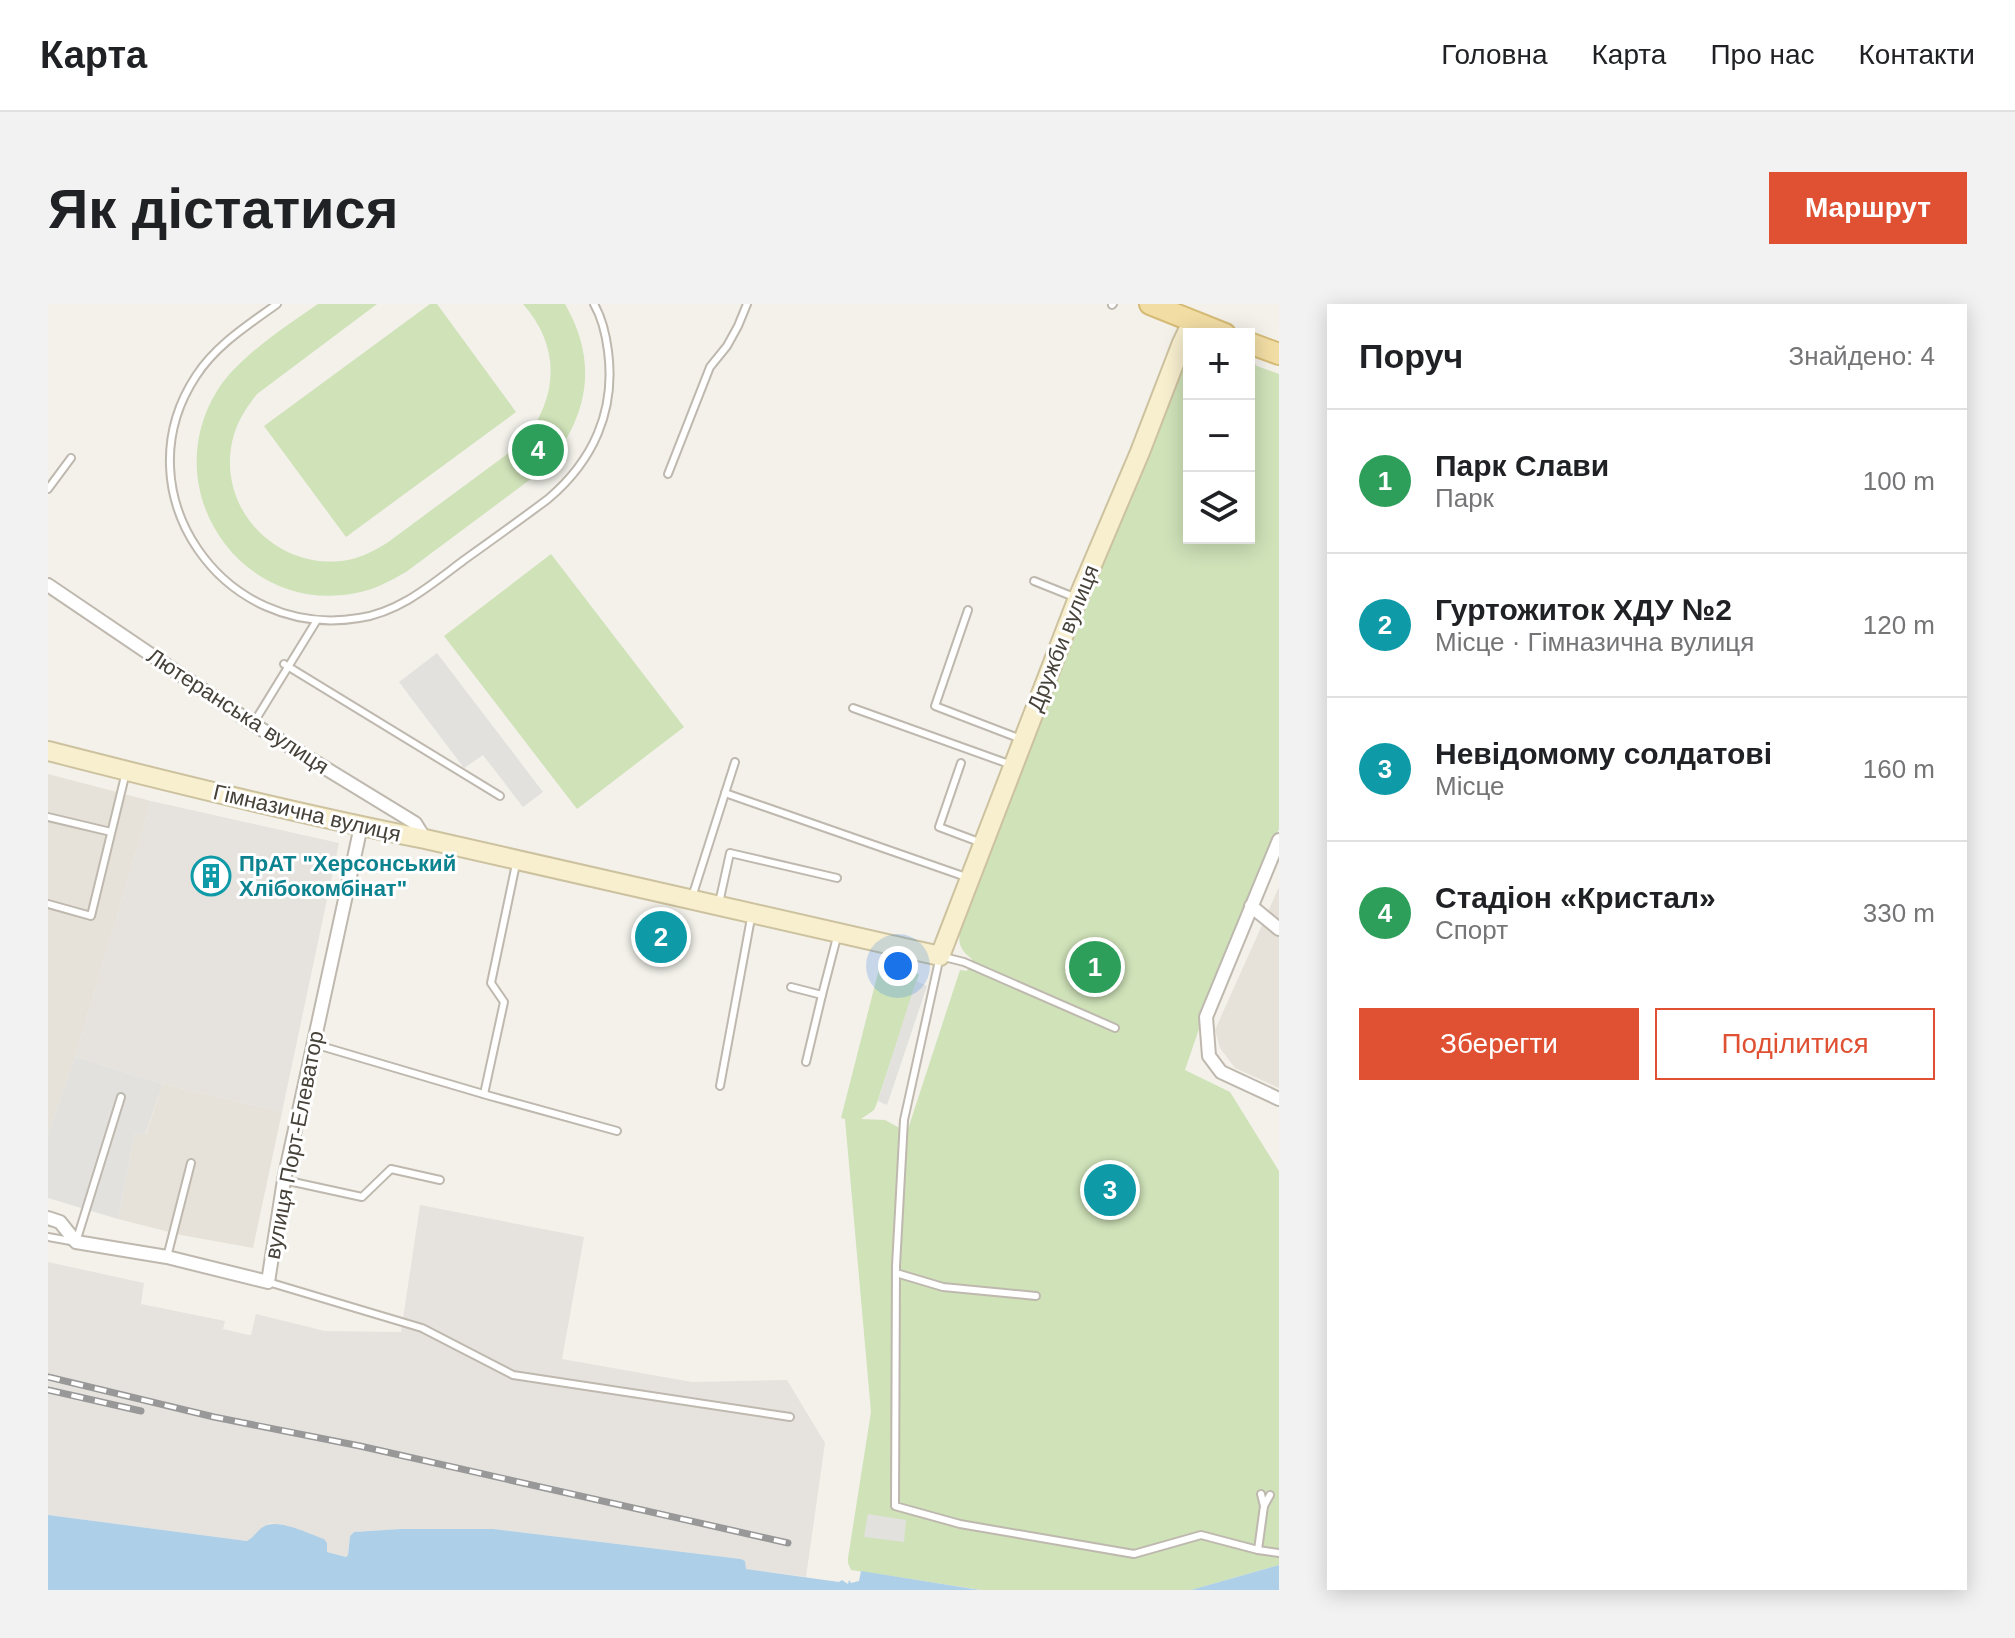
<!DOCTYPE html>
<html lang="uk">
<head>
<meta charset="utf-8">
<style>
	body { margin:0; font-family:Helvetica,sans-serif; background:#f2f2f2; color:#202124 }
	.controls { position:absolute; right:24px; top:24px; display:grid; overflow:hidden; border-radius:0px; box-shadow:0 4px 20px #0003 }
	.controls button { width:72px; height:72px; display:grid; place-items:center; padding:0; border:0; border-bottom:2px solid #e0e0e0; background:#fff; color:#202124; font:40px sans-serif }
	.you { position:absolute; left:850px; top:662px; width:28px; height:28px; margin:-20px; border:6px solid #fff; border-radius:50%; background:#1a73e8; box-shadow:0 0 0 12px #1a73e833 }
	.badge { display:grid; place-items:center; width:52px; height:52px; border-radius:50%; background:#e05134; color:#fff; font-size:26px; font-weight:700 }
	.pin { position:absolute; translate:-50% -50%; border:4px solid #fff; box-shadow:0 2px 8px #0006 }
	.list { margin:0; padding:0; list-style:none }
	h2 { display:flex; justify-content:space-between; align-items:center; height:104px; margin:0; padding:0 32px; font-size:34px }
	h2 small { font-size:26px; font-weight:400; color:#757577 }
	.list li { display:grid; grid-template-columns:52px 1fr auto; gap:24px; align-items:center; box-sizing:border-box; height:144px; padding:0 32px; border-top:2px solid #e0e0e0 }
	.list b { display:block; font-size:30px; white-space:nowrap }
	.list p { margin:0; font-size:26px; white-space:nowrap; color:#757577 }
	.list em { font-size:26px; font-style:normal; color:#757577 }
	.actions { display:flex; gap:16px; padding:24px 32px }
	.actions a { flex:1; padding:18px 0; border:2px solid #e05134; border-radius:0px; text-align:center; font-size:28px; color:#e05134 }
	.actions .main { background:#e05134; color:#fff }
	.icon { flex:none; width:44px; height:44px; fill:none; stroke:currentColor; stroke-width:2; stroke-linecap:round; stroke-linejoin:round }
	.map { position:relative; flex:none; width:1231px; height:1286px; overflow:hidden; border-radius:0px }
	header { display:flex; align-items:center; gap:48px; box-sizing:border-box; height:112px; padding:0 40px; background:#fff; border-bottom:2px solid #e0e0e0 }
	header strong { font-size:38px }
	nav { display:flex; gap:44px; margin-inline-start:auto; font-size:28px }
	.intro { display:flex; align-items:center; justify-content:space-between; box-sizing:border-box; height:192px; padding:0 48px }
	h1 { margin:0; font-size:56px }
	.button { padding:20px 36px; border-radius:0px; background:#e05134; color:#fff; font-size:28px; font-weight:700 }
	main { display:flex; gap:48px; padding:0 48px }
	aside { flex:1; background:#fff; border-radius:0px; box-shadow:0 4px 20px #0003 }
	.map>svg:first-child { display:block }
	.residential { fill:#e6e2d9 }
	.industrial { fill:#e6e3df }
	.green { fill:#cfe2b8 }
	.parking { fill:#e2e1de }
	.water { fill:#aecfe8 }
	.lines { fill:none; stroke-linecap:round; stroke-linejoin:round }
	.lane-casing { stroke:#beb8ae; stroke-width:10 }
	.street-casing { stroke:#beb8ae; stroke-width:16 }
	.secondary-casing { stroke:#cdc29f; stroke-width:22 }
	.primary-casing { stroke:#d6bb76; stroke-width:24 }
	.lane { stroke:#fff; stroke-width:6 }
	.street { stroke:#fff; stroke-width:12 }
	.secondary { stroke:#f8efcf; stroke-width:18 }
	.primary { stroke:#f2dda4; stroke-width:20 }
	.rail-casing { stroke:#989898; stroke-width:7 }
	.rail { stroke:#fff; stroke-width:4; stroke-dasharray:12; stroke-linecap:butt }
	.labels { text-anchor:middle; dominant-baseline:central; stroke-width:6; stroke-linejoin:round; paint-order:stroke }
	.street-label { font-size:22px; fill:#464139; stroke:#fff }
	.culture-label { font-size:22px; font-weight:bold; fill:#0d838f; stroke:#fff; text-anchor:start }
</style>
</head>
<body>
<header>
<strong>Карта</strong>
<nav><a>Головна</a><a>Карта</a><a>Про нас</a><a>Контакти</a></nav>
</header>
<div class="intro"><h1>Як дістатися</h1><a class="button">Маршрут</a></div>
<main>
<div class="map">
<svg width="1231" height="1286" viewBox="0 0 1231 1286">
	<rect width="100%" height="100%" fill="#f3f1ea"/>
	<g class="residential">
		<polygon points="0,470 103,497 27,753 0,831"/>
		<polygon points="1231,583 1231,784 1187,764 1172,744 1167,726"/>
		<polygon points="115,780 234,808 205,944 133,931 70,915 87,829 98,830"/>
	</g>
	<g class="industrial">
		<polygon points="103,497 291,539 234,808 115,780 27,753"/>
		<polygon points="372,901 536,933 514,1055 644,1078 739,1076 777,1139 758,1273 697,1265 697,1257 693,1255 445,1225 353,1225 306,1228 302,1232 300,1251 298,1253 279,1248 279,1239 223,1219 216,1222 206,1233 199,1237 0,1211 0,958 96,979 93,1000 177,1017 175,1025 201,1031 203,1031 208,1010 277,1027 353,1028"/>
	</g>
	<g class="green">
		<path d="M270 0H329L209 90C196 106 186 123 183 144 173 211 234 268 300 256 315 253 327 246 339 239L474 139C510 95 514 44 475 0H517C551 59 540 112 499 163L358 268C342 277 326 286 308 289 193 312 108 186 169 87 189 54 238 22 270 0Z"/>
		<polygon points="382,0 389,0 468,108 298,233 216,122"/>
		<path d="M1141 42V234H1201V54L1209 62 1231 70V525L1201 592 1168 675 1137 766 1182 788 1231 867V1261L1143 1286H934L803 1266 800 1259V1254L823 1108 797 815 793 814 832 661 871 670 829 799 826 806 813 815 837 816 859 828 912 666 919 667 924 655C912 646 909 639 913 624L1134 51Z"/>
		<polygon points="503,250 636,423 529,505 396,332"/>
	</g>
	<g class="parking">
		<polygon points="389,349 495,488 475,503 435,451 416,464 351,378"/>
		<polygon points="868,677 879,682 839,801 830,797"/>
		<polygon points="27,753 115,780 97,831 87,829 70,915 0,894 0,831"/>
		<polygon points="820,1210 858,1216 856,1238 816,1233"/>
	</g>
	<g class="water">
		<path d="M0 1211 199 1237C207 1233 210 1224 219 1221 233 1216 262 1230 276 1235L279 1239V1248L298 1253 300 1251 302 1232 306 1228 353 1225H445L693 1255 697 1257 698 1265 791 1278 794 1276 800 1280 801 1276 803 1279 811 1277 813 1267 932 1286H0Z"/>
		<polygon points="1231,1261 1231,1286 1143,1286"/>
	</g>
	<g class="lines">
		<g class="lane-casing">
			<g id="lane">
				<path d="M229 0C200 21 168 41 148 72 71 189 176 337 311 314 352 308 384 280 416 256 444 236 472 216 500 195 545 157 568 107 560 47 558 31 554 14 546 0"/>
				<polyline points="1064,1 1065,0"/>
				<polyline points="620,170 662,63 679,42 690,22 699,0"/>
				<polyline points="0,185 23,154"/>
				<polyline points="986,277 1026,293"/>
				<polyline points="920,306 887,402 973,435"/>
				<polyline points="236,360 452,492"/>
				<polyline points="805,404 961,460"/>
				<polyline points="205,420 269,316"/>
				<polyline points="913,459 891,523 931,538"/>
				<polyline points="677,489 918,573"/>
				<polyline points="0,513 63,528"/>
				<polyline points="644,593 687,458"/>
				<polyline points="671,599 682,549 789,574"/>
				<polyline points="0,600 43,612 78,468"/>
				<polyline points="743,683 774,691 789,633"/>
				<polyline points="1067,724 916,658 892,652 856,816 848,962 847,1202 912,1220 1086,1250 1153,1231 1210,1246 1231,1249"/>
				<polyline points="266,740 442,792 569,827"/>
				<polyline points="758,758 774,691"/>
				<polyline points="672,782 703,614"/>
				<polyline points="436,790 456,698 443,679 468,560"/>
				<polyline points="236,876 314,893 343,865 392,876"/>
				<polyline points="0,933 28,938 73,793"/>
				<polyline points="119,953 143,859"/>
				<polyline points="848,969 895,983 988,992"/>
				<polyline points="220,978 374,1024 465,1071 742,1113"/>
				<polyline points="1213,1190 1216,1202 1222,1191"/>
				<polyline points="1210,1246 1216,1202"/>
			</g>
		</g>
		<g class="street-casing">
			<g id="street">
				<polyline points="0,281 205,420 367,519 377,535"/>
				<polyline points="1231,536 1158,713 1161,752 1173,768 1231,795"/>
				<polyline points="1203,602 1231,625"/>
				<polyline points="0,914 12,918 28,938 119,953 220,978 236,876 313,522"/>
			</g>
		</g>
		<g class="secondary-casing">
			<path id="secondary" d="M0 447C125 479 250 510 377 535L892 652 1030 294 1092 148 1134 39 1144 18"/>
		</g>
		<g class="primary-casing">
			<g id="primary">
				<polyline points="1102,0 1177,30"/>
				<polyline points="1201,39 1231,50"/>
			</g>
		</g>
		<use href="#lane" class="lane"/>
		<use href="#street" class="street"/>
		<use href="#secondary" class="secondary"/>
		<use href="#primary" class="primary"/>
		<g class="rail-casing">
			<g id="rail">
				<polyline points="0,1073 166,1113 312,1142 740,1239"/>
				<polyline points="0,1086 93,1107"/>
			</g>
		</g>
		<use href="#rail" class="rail"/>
	</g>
	<defs>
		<g id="building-ring" transform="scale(2)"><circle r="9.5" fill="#fff" stroke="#0f9aa8" stroke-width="1.5"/><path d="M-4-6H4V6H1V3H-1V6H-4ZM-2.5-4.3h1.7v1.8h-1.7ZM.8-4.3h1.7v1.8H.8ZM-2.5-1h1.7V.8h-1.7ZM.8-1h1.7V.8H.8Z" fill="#0f9aa8"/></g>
	</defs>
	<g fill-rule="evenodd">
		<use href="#building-ring" x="163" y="572"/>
	</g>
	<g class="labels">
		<g class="street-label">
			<text transform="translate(1015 334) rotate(-68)">Дружби вулиця</text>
			<text transform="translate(190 407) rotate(33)">Лютеранська вулиця</text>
			<text transform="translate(259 509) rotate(13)">Гімназична вулиця</text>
			<text transform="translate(246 841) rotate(-79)">вулиця Порт-Елеватор</text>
		</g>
		<g class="culture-label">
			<text x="191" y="559">ПрАТ "Херсонський<tspan x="191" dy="25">Хлібокомбінат"</tspan></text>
		</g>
	</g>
</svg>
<div class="controls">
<button>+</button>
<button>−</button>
<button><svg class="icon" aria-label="layers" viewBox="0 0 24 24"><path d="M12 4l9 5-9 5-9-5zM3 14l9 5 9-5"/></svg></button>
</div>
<div class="you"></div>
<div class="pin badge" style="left:1047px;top:663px;background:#2e9e5b">1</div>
<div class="pin badge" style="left:613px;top:633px;background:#0f9aa8">2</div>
<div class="pin badge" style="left:1062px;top:886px;background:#0f9aa8">3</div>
<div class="pin badge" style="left:490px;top:146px;background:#2e9e5b">4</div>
</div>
<aside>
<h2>Поруч<small>Знайдено: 4</small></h2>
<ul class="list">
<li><span class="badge" style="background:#2e9e5b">1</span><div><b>Парк Слави</b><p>Парк</p></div><em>100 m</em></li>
<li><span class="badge" style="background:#0f9aa8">2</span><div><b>Гуртожиток ХДУ №2</b><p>Місце · Гімназична вулиця</p></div><em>120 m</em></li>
<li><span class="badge" style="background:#0f9aa8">3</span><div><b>Невідомому солдатові</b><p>Місце</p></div><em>160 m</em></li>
<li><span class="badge" style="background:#2e9e5b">4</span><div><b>Стадіон «Кристал»</b><p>Спорт</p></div><em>330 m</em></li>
</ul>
<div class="actions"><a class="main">Зберегти</a><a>Поділитися</a></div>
</aside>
</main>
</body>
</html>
